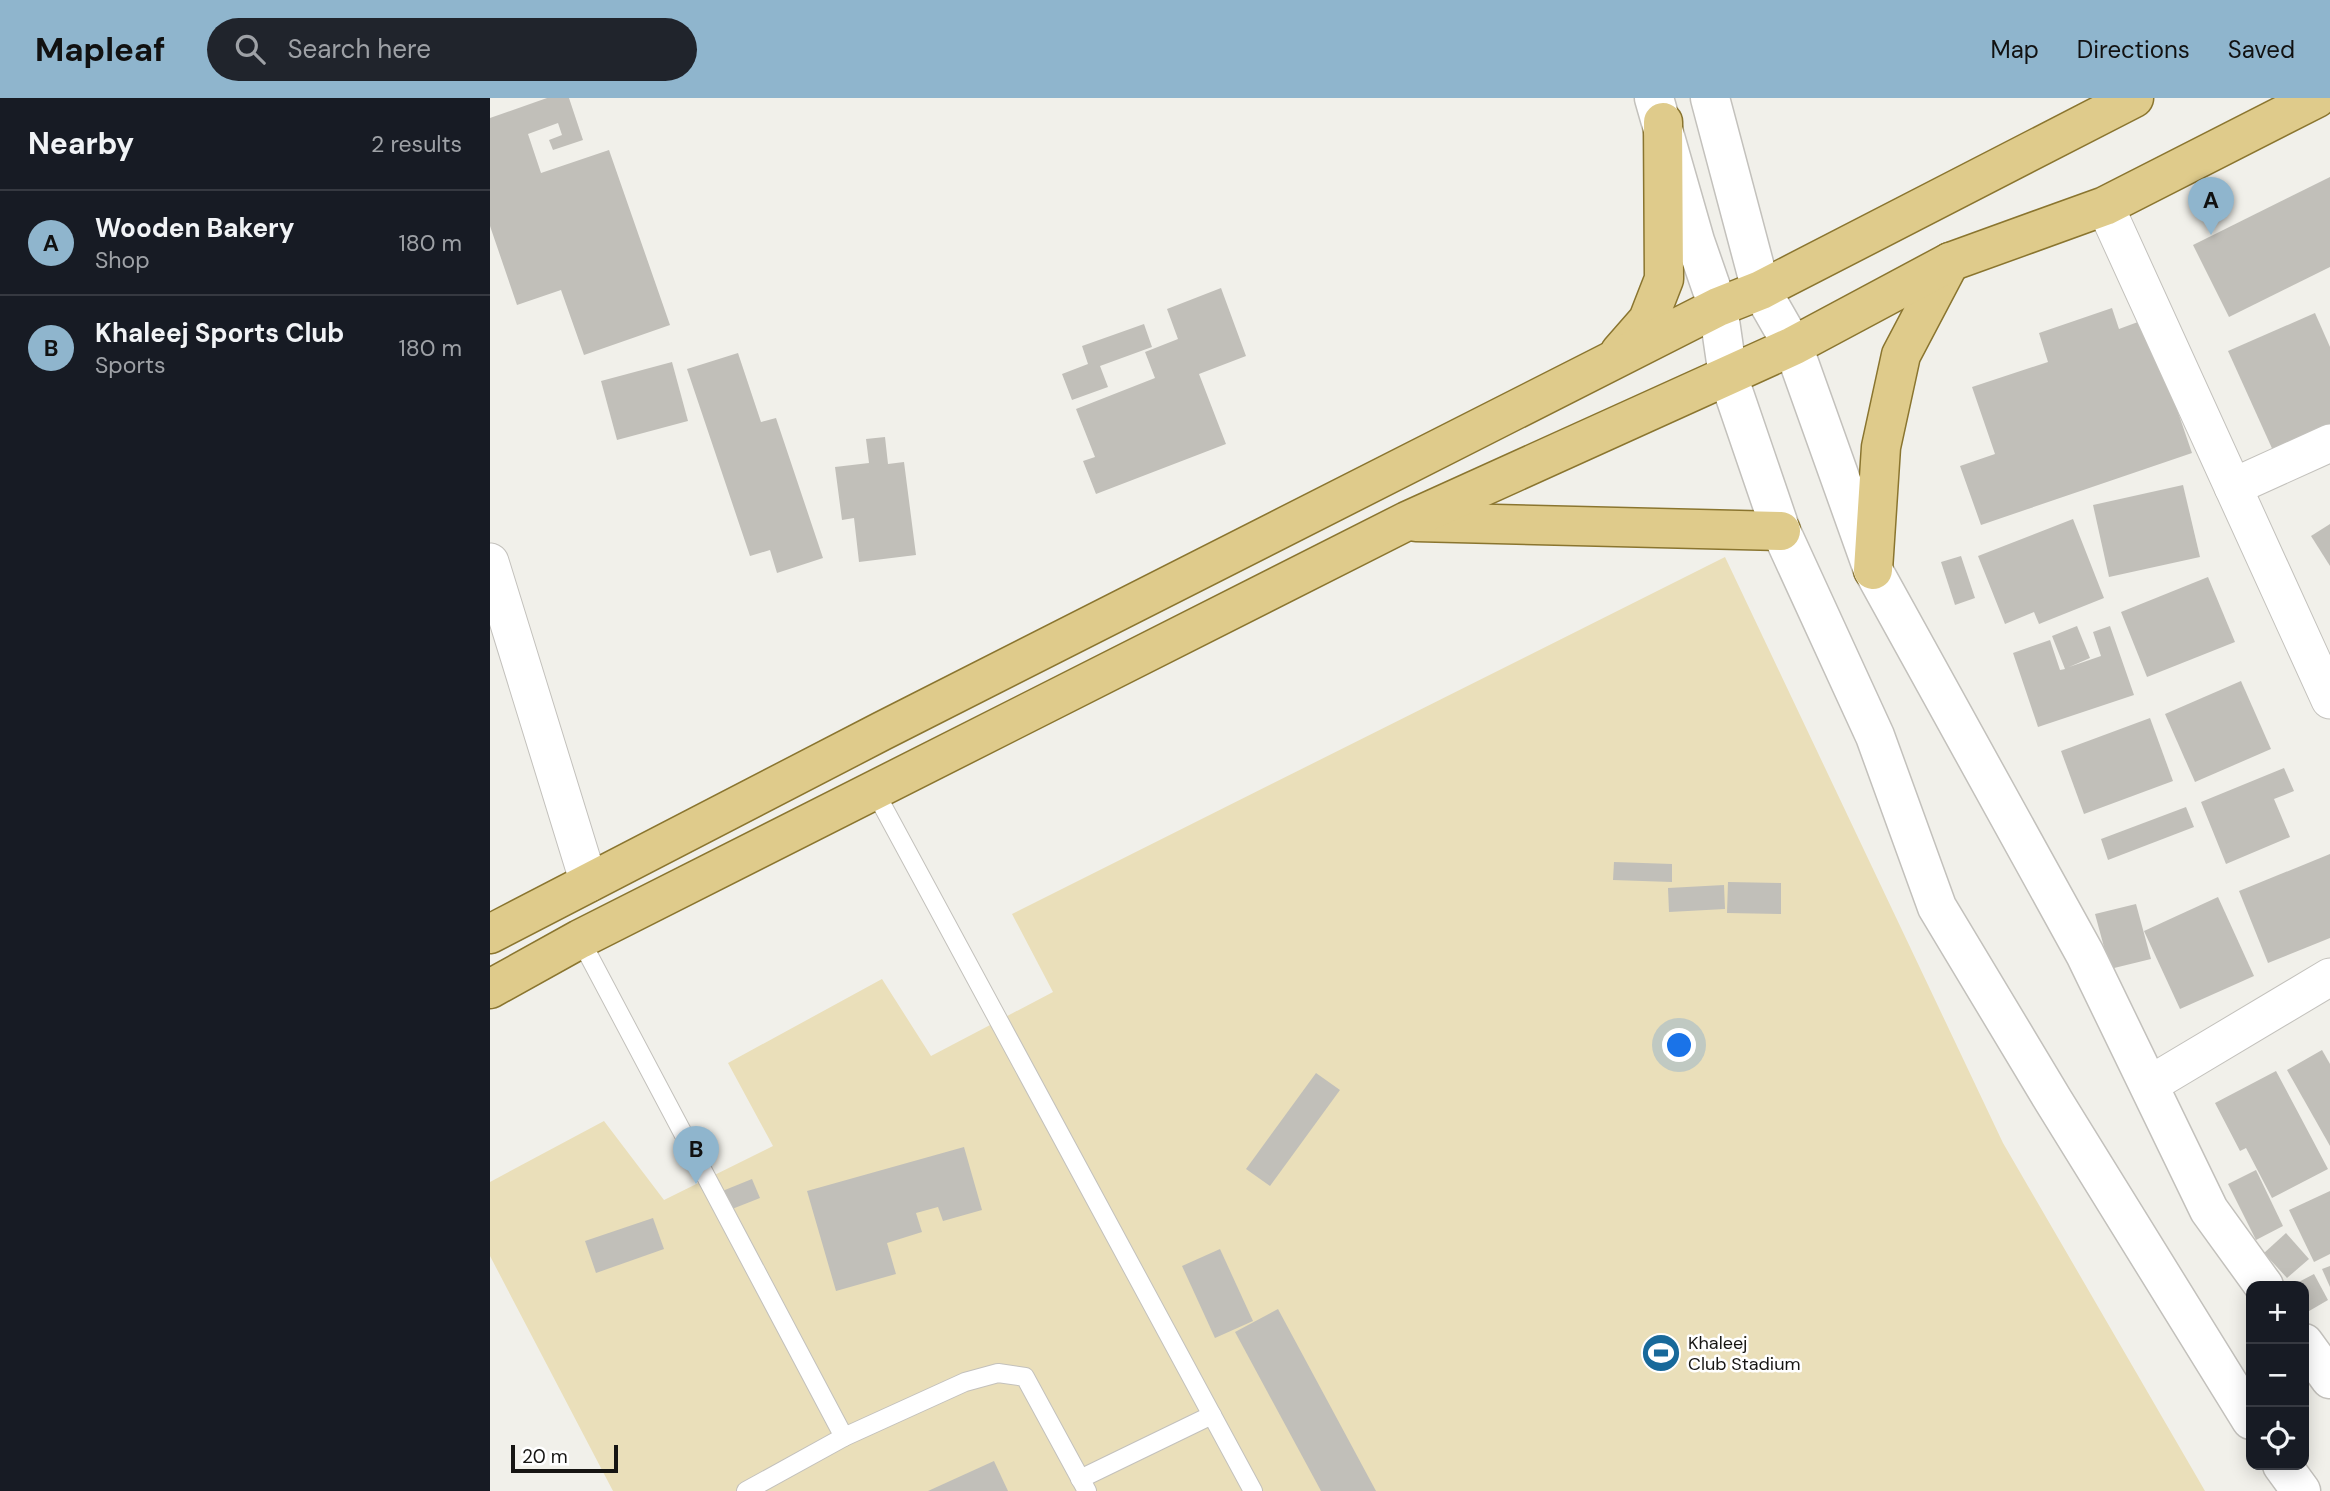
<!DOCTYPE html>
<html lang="en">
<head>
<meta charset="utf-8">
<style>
	body { margin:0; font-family:"DM Sans",sans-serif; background:#20242c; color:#f1f3f6 }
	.controls { position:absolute; right:21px; bottom:21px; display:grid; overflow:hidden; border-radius:14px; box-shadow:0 4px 18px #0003 }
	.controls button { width:63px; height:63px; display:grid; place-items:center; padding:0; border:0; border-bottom:2px solid #363941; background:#171b24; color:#f1f3f6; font:35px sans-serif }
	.scale { position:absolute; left:21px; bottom:18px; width:107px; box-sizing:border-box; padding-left:7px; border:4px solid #161513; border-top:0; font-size:19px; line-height:24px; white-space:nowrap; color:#161513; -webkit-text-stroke:5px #fff; paint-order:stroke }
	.you { position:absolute; left:1190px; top:948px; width:24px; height:24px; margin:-18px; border:5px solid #fff; border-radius:50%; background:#1a73e8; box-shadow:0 0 0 10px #1a73e833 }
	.badge { display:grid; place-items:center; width:46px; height:46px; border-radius:50%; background:#8fb5cd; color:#111; font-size:23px; font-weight:700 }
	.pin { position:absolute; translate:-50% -58px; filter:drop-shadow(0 2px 4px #0008) }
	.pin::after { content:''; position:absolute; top:37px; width:24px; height:21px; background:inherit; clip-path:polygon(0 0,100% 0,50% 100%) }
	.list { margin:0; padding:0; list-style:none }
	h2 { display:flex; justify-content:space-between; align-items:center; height:91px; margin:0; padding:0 28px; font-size:30px }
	h2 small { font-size:23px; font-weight:400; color:#9ea1a6 }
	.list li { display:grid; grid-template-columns:46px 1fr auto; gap:21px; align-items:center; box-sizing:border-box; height:105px; padding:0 28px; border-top:2px solid #363941 }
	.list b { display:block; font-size:26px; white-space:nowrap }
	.list p { margin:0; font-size:23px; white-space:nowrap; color:#9ea1a6 }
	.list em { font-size:23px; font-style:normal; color:#9ea1a6 }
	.icon { flex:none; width:38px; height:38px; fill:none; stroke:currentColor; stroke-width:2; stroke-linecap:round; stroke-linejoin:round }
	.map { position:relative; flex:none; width:1840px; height:1393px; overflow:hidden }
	header { display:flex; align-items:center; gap:42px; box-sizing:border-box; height:98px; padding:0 35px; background:#8fb5cd; color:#111 }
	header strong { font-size:33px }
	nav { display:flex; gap:38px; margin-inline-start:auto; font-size:24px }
	.search { width:490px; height:63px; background:#20242c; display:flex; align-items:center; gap:18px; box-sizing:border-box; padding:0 24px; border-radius:38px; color:#9ea1a6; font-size:26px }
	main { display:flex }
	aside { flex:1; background:#171b24 }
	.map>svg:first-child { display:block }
	.green { fill:#eadfba }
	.building { fill:#c1bfb9 }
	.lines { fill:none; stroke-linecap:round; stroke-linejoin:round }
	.service-casing { stroke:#c3c1bc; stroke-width:20 }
	.minor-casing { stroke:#c3c1bc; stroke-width:39 }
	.tertiary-casing { stroke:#c3c1bc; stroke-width:41 }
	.primary-casing { stroke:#8a752f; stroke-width:41 }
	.service { stroke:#fff; stroke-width:18 }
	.minor { stroke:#fff; stroke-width:37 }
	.tertiary { stroke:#fff; stroke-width:38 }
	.primary { stroke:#dfcb8b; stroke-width:38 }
	.labels { text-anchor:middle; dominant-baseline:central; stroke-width:5; stroke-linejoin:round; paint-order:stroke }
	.poi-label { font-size:18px; fill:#161513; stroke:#fff; text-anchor:start }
</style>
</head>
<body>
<header>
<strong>Mapleaf</strong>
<div class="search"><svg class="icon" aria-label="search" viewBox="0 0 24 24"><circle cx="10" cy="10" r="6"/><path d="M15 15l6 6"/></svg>Search here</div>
<nav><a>Map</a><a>Directions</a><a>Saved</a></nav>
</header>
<main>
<aside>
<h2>Nearby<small>2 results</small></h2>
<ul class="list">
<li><span class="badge">A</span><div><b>Wooden Bakery</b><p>Shop</p></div><em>180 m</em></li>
<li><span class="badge">B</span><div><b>Khaleej Sports Club</b><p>Sports</p></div><em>180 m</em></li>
</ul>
</aside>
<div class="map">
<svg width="1840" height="1393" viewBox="0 0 1840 1393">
	<rect width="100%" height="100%" fill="#f1f0ea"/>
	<polygon class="green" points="1235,459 1513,1045 1715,1393 123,1393 0,1158 0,1084 114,1023 174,1102 283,1048 238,965 392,881 441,958 563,894 522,816"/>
	<g class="building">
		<polygon points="57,0 79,0 93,42 63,52 59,42 72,37 68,25 38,36 51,75 119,52 180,227 94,257 71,192 27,207 0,128 0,20"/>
		<polygon points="1840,79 1840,169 1739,219 1703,147"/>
		<polygon points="731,190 756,258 709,276 736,346 606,396 593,363 605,359 586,311 665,280 655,254 688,241 677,211"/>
		<polygon points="1622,210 1629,231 1656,221 1702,355 1491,427 1470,368 1505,356 1482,289 1558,264 1549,235"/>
		<polygon points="1825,215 1840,249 1840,332 1785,357 1738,253"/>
		<polygon points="654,226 662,249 610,268 618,289 582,302 572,276 598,266 592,248"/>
		<polygon points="248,255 271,324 286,320 333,460 287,475 280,452 260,458 197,271"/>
		<polygon points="182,264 198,323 127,342 111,283"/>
		<polygon points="395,339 398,366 414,364 426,457 369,464 364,420 352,422 345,369 379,365 376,341"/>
		<polygon points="1693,387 1710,459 1619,479 1603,407"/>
		<polygon points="1583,421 1614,500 1549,526 1544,514 1515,526 1488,458"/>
		<polygon points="1840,426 1840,468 1821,438"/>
		<polygon points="1471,458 1485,500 1465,507 1451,464"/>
		<polygon points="1718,479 1745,544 1657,579 1631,514"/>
		<polygon points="1587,528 1600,560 1579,569 1611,558 1603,534 1620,528 1644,597 1548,629 1523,555 1560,542 1570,572 1575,571 1562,538"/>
		<polygon points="1751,583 1781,651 1705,684 1675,616"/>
		<polygon points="1660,620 1683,683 1594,716 1571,653"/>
		<polygon points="1794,670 1804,693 1784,701 1800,739 1736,766 1711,704"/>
		<polygon points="1696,709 1704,729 1618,762 1611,741"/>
		<polygon points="1840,756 1840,840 1778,865 1749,793"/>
		<polygon points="1124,764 1182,766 1182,784 1123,782"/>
		<polygon points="1238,784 1291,785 1291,816 1237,815"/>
		<polygon points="1234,787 1235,811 1179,814 1178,790"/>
		<polygon points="1728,799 1764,878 1690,911 1654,833"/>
		<polygon points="1646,806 1661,861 1620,871 1605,816"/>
		<polygon points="1832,952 1840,966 1840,1048 1797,972"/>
		<polygon points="1786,973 1838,1071 1782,1100 1756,1050 1750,1053 1725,1005"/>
		<polygon points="826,975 850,992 780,1088 756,1071"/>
		<polygon points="474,1049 492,1112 453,1123 448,1109 426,1115 432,1134 397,1145 406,1176 346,1193 317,1093"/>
		<polygon points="1766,1072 1793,1128 1766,1142 1738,1086"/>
		<polygon points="262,1081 270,1100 232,1115 225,1096"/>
		<polygon points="1840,1093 1840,1156 1824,1164 1799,1112"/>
		<polygon points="163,1120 174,1151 106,1175 95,1143"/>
		<polygon points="1796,1135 1819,1161 1797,1180 1774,1155"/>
		<polygon points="730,1151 763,1223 725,1240 692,1168"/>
		<polygon points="1840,1168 1840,1189 1832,1171"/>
		<polygon points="1824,1176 1838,1202 1814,1216 1814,1188 1801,1188"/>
		<polygon points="788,1211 886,1393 831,1393 745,1234"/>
		<polygon points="504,1363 518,1393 438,1393"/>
	</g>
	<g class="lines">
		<g class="service-casing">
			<g id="service">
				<polyline points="384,692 763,1393"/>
				<polyline points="90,841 354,1339"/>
				<polyline points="590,1381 722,1317"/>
				<polyline points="256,1393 354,1339 475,1284 508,1275 535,1279 597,1393"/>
			</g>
		</g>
		<g class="minor-casing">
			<g id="minor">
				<polyline points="1615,108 1840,602"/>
				<polyline points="1743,389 1840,345"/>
				<polyline points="0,464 99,785"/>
				<polyline points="1659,987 1840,879"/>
			</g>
		</g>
		<g class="tertiary-casing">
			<g id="tertiary">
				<polyline points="1164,0 1205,143 1228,209 1238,278 1291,433 1385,638 1447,809 1563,1002 1761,1322"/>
				<polyline points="1220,0 1271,192 1303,248 1383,472 1595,856 1719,1112 1774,1188"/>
				<polyline points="1814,1245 1840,1281"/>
				<polyline points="1792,1367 1811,1393"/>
			</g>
		</g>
		<g class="primary-casing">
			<g id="primary">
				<polyline points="1130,254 1158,222 1174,181 1173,24"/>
				<polyline points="926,424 1291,433"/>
				<polyline points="1383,472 1391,349 1411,257 1460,164"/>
				<polyline points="0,836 392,633 1228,209 1271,192 1644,0"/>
				<polyline points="0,891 90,841 917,423 1303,248 1460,164 1615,108 1827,0"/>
			</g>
		</g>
		<use href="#service" class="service"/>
		<use href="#minor" class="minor"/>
		<use href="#tertiary" class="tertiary"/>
		<use href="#primary" class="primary"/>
	</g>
	<defs>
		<g id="stadium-disc" transform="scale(2.0125)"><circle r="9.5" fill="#18699a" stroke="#fff"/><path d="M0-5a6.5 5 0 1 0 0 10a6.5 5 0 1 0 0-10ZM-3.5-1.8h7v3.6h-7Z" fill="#fff"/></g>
	</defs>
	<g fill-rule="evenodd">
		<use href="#stadium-disc" x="1171" y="1255"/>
	</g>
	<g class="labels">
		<g class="poi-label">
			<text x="1198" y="1245">Khaleej<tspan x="1198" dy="21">Club Stadium</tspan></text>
		</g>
	</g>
</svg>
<div class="controls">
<button>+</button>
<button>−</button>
<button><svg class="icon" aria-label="locate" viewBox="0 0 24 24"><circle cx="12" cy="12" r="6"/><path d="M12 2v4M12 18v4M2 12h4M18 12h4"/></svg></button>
</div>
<div class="scale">20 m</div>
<div class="you"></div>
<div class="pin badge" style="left:1721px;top:137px">A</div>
<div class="pin badge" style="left:206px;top:1086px">B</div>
</div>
</main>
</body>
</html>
